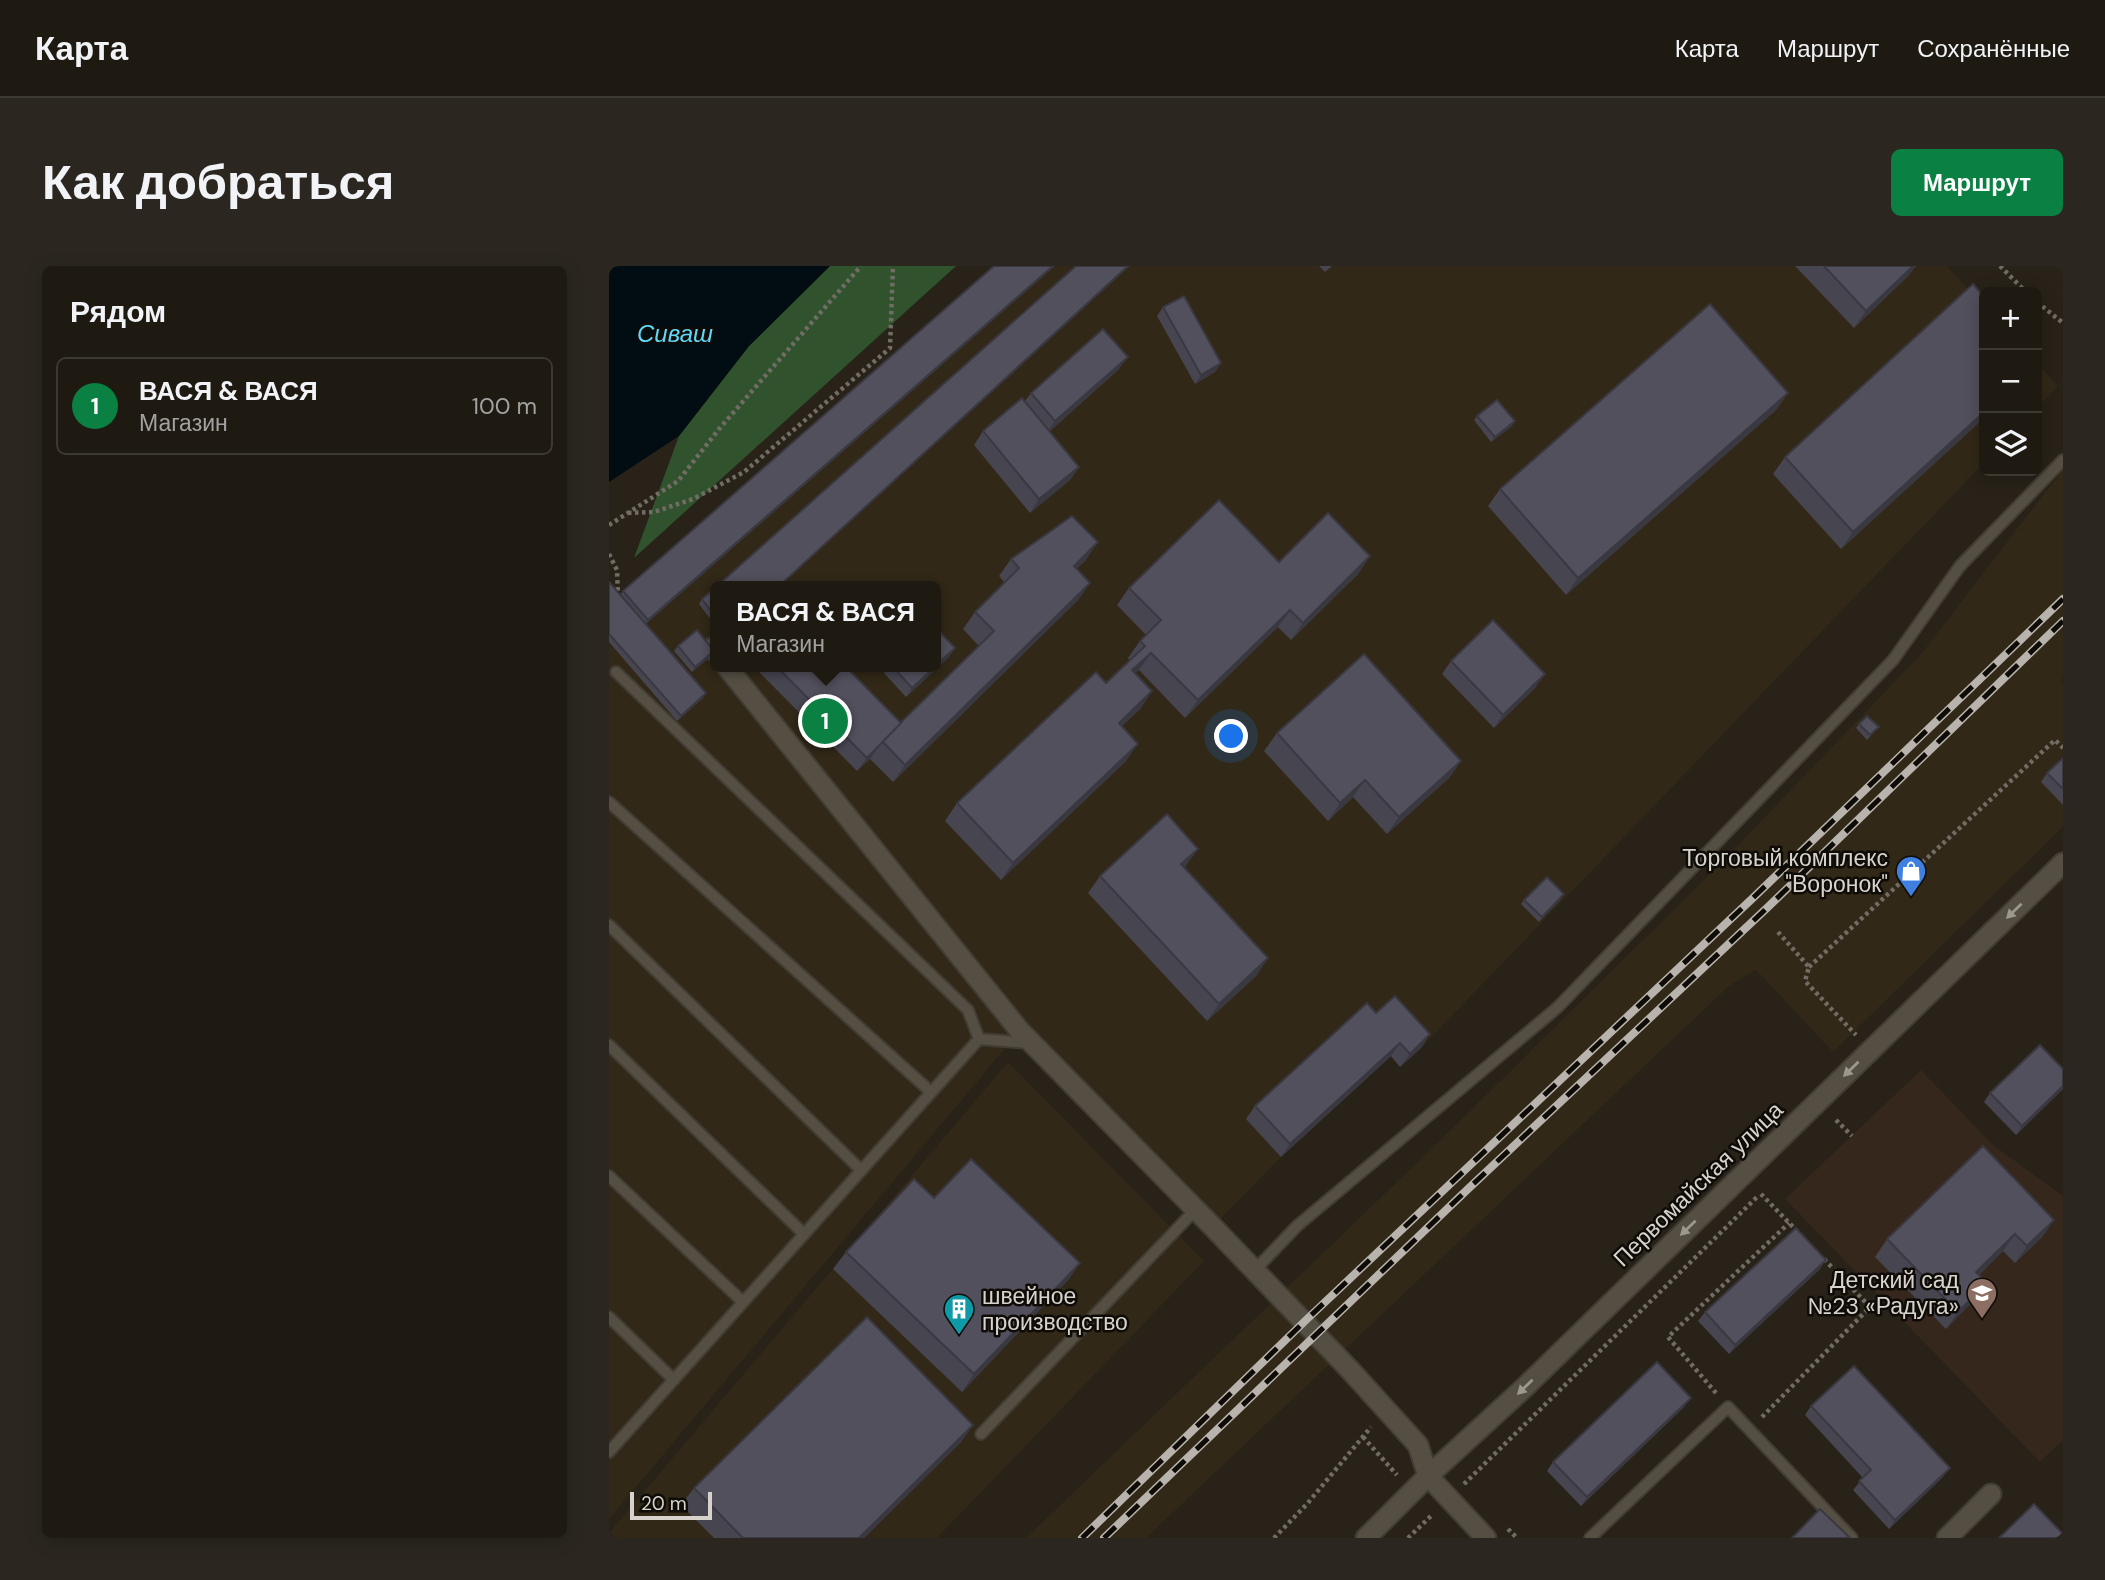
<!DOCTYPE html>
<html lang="ru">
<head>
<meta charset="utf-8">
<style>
	body { margin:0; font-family:"DM Sans",sans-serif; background:#2b2720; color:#f1f3f6 }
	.controls { position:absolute; right:21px; top:21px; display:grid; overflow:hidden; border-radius:10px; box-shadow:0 4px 18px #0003 }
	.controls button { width:63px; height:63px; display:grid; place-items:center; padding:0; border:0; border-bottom:2px solid #3c3832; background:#1e1a12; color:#f1f3f6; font:35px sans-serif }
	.scale { position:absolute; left:21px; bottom:18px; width:82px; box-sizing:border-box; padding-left:7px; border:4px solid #d7d3cc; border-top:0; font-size:19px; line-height:24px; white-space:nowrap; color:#d7d3cc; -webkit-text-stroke:5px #0f0c08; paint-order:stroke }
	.you { position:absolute; left:623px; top:471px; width:24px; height:24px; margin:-18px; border:5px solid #fff; border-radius:50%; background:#1a73e8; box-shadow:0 0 0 10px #1a73e833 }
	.badge { display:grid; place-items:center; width:46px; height:46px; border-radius:50%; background:#0b8043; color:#fff; font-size:23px; font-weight:700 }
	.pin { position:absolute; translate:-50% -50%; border:4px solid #fff; box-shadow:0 2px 7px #0006 }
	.popup { position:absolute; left:101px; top:315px; width:231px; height:91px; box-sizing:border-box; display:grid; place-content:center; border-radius:10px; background:#1e1a12; filter:drop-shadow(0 2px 5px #0005); font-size:23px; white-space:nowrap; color:#a1a19f }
	.popup b { font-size:26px; color:#f1f3f6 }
	.popup::after { content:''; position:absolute; left:50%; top:100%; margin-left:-14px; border:14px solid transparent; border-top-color:#1e1a12 }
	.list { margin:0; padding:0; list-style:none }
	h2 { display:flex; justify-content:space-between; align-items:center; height:91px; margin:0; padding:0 28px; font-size:30px }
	h2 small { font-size:23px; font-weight:400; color:#a1a19f }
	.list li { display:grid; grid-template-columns:46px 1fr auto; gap:21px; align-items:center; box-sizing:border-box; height:98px; margin:0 14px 14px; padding:0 14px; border:2px solid #3c3832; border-radius:10px }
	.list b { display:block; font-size:26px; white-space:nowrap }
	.list p { margin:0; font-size:23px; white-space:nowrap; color:#a1a19f }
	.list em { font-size:23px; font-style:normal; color:#a1a19f }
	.icon { flex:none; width:38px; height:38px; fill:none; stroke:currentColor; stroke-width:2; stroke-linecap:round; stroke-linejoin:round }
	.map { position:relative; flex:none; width:1454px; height:1272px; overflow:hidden; border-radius:10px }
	header { display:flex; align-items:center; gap:42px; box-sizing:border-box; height:98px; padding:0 35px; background:#1e1a12; border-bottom:2px solid #3c3832 }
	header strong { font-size:33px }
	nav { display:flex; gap:38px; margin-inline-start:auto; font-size:24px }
	.intro { display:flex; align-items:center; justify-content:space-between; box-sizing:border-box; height:168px; padding:0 42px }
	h1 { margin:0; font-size:49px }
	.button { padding:18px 32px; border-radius:10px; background:#0b8043; color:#fff; font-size:24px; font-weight:700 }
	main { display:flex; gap:42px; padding:0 42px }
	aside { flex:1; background:#1e1a12; border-radius:10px; box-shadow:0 4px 18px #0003 }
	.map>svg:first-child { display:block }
	.built { fill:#312817; fill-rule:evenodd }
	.education { fill:#35271b }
	.green { fill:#30532e }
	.water { fill:#010d12 }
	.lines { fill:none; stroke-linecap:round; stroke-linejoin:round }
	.service-casing { stroke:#413c34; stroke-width:14 }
	.minor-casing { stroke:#413c34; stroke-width:23 }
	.tertiary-casing { stroke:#413c34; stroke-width:23 }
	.path { stroke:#726d64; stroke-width:4.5; stroke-dasharray:3.5 3.5; stroke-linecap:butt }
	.service { stroke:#554f43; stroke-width:10 }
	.minor { stroke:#554f43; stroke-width:19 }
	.tertiary { stroke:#554f43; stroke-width:19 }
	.rail-casing { stroke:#b8b3ac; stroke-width:8 }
	.rail { stroke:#0f0c08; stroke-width:5; stroke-dasharray:16; stroke-linecap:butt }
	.wall { fill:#474550 }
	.shaded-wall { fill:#3a3841 }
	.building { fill:#53505d; stroke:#3a3841; stroke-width:2 }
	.oneway { fill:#9c988e }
	.labels { text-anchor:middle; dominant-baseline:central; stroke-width:5; stroke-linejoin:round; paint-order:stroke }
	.poi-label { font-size:23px; fill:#d7d3cc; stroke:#0f0c08; text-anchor:end }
	.street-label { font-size:23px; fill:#d7d3cc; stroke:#0f0c08 }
	.water-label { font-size:24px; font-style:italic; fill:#5fd8f9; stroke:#0f0c08 }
</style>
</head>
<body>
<header>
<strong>Карта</strong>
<nav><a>Карта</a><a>Маршрут</a><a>Сохранённые</a></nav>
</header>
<div class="intro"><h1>Как добраться</h1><a class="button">Маршрут</a></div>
<main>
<aside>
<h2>Рядом<small></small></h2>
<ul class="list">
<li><span class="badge">1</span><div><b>ВАСЯ &amp; ВАСЯ</b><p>Магазин</p></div><em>100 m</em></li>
</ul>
</aside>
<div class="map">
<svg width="1454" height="1272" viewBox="0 0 1454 1272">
	<rect width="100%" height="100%" fill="#282218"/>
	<g class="built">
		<path d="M392 0H1338L1375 41V197L812 782 791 801 781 791 672 891 604 961 411 765 0 1253V339ZM106 320H326V401H106Z"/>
		<polygon points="1428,97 1449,120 1428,142"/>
		<polygon points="1454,203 1454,412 1452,414 1454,417 1454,561 1224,786 1147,704 1120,720 537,1272 417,1272 813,892 1109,600 1313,387"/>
		<polygon points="399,796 595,995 328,1272 0,1272 0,1267"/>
	</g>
	<polygon class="education" points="1312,804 1384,879 1454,930 1454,1174 1431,1196 1176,933"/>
	<polygon class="green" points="221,0 347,0 25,292 70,170 140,80"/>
	<polygon class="water" points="0,0 221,0 140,80 70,170 0,216"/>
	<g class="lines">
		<g class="service-casing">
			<g id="service">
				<polyline points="7,406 359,744 370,773"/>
				<polyline points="0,536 322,826"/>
				<polyline points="0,659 252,904"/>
				<polyline points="0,779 195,968"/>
				<polyline points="0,910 134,1036"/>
				<polyline points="646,1004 688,960 949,741 1284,394 1351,300 1454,194"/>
				<polyline points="0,1051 65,1114"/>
				<polyline points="372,1168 587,943"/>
				<polyline points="0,1186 370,773 420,777"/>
				<polyline points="981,1272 1119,1141 1243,1272"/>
			</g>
		</g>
		<g class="minor-casing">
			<g id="minor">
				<polyline points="103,382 106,385"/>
				<polyline points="118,401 411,765 604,961 742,1105 809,1179 819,1210"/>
				<polyline points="1338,1272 1382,1228"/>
			</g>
		</g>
		<g class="tertiary-casing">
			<g id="tertiary">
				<polyline points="819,1210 877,1272"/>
				<polyline points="757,1272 819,1210 916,1121 1454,597"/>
			</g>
		</g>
		<g class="path">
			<polyline points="1391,0 1417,26"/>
			<polyline points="1428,36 1454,57"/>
			<polyline points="19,247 45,246 84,233 135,206 281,82 284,0"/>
			<polyline points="0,259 69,215 110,163 252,0"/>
			<polyline points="0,288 8,304 9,331"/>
			<polyline points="1169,666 1200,701 1196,715 1247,769"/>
			<polyline points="1200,701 1446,474 1454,482"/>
			<polyline points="1227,854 1243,870"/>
			<polyline points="1152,928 1188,965"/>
			<polyline points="1107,1127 1059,1071 1180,957"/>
			<polyline points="1153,1151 1261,1041 1214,992"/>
			<polyline points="754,1171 788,1209"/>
			<polyline points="855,1218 1149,930"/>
			<polyline points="899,1263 908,1272"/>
			<polyline points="665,1272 698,1238 762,1161"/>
			<polyline points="799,1272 824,1248"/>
		</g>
		<use href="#service" class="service"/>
		<use href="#minor" class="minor"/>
		<use href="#tertiary" class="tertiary"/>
		<g class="rail-casing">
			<g id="rail">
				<polyline points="473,1272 696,1055 1146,630 1454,333"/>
				<polyline points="495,1272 860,922 1159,641 1454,355"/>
			</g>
		</g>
		<use href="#rail" class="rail"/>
	</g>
	<g class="wall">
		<polygon points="385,0 37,358 94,432 68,455 0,376 0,316 11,329 14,325"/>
		<polygon points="710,0 723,0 716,6"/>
		<polygon points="1186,0 1307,0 1298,11 1245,62"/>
		<polygon points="1375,31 1375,152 1232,283 1164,208 1176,191"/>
		<polygon points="554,41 612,97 606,106 586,118 548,50"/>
		<polygon points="519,91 509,104 441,165 470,201 461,214 421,247 365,179 374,165 416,135 422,127"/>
		<polygon points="1179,127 1167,144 957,329 879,240 891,223"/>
		<polygon points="868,150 903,160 882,176 865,154"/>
		<polygon points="761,290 749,308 682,374 669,361 576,452 530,404 526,407 543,425 531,443 513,460 517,495 392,614 336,555 348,537 497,417 521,395 519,392 531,375 537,369 508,339 520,322 670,296"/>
		<polygon points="402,293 477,294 467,303 481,317 469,334 284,516 261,493 248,505 145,401 237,401 292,457 370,380 354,363 366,346 396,317 390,310"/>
		<polygon points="106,322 106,359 90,338 93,333"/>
		<polygon points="69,380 105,385 102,390 83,406 65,385"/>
		<polygon points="340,391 297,431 275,407 280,401 326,401"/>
		<polygon points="842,395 927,421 885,462 833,408"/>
		<polygon points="1250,458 1270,461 1258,474 1247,462"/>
		<polygon points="668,467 852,495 840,512 778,568 744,531 719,555 655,485"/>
		<polygon points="1454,492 1454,539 1432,516 1438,507"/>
		<polygon points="577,600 575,601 659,692 647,710 598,755 479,627 491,610"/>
		<polygon points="952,633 930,656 912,638 915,634"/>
		<polygon points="767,747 821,768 812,782 791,801 782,790 672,891 637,853 646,840"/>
		<polygon points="1454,803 1454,823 1407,869 1375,836 1381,827"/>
		<polygon points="325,932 471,997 459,1014 353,1126 224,1003 237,986"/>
		<polygon points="1445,954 1433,971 1406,997 1394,985 1370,1009 1378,1017 1365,1034 1337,1063 1266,991 1278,973"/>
		<polygon points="1211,1003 1120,1088 1089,1055 1096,1046"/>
		<polygon points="1202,1140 1334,1211 1280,1263 1244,1224 1254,1212 1196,1149"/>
		<polygon points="1075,1141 972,1240 938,1205 944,1196"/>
		<polygon points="364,1159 352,1176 255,1272 105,1272 72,1239 85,1222"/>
	</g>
	<g class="shaded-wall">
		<polygon points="444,0 446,0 36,359 39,354"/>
		<polygon points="519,0 521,0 171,320 170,320"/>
		<polygon points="1304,0 1307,0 1298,11 1245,62 1257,45"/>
		<polygon points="519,91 509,104 437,168 446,155"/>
		<polygon points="612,97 606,106 586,118 592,109"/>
		<polygon points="1179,127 1167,144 957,329 969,312"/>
		<polygon points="1375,146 1375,152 1232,283 1244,266"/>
		<polygon points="906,155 903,160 882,176 886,171"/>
		<polygon points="470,201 461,214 421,247 430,233"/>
		<polygon points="489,276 477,294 453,317 465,300"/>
		<polygon points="761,290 749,308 682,374 694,357"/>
		<polygon points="481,317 469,334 284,516 296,499"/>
		<polygon points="681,344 669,361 576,452 589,434"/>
		<polygon points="346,382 340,391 297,431 303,422"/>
		<polygon points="105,385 102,390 83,406 86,401"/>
		<polygon points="542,387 530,404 511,422 523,404"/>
		<polygon points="936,408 927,421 885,462 894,449"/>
		<polygon points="543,425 531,443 498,475 510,457"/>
		<polygon points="97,427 94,432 68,455 72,450"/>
		<polygon points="529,478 517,495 392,614 404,597"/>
		<polygon points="270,480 261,493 248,505 258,492"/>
		<polygon points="852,495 840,512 778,568 790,551"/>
		<polygon points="756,514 744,531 719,555 731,537"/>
		<polygon points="589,583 577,600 560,615 572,598"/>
		<polygon points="659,692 647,710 598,755 610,738"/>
		<polygon points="821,768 812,782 791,801 801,788"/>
		<polygon points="791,777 782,790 672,891 681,878"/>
		<polygon points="1454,820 1454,823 1407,869 1413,860"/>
		<polygon points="1445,954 1433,971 1406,997 1418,980"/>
		<polygon points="1406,968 1394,985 1355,1023 1367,1006"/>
		<polygon points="1217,994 1211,1003 1120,1088 1126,1079"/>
		<polygon points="471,997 459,1014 353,1126 365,1108"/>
		<polygon points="1378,1017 1365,1034 1337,1063 1349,1046"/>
		<polygon points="1082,1132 1075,1141 972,1240 978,1231"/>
		<polygon points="364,1159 352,1176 255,1272 250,1272"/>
		<polygon points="1341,1202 1334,1211 1280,1263 1286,1254"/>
	</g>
	<g class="building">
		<polygon points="385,0 444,0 39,354 14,325"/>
		<polygon points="467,0 519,0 170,320 108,320"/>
		<polygon points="1215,0 1304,0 1257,45"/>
		<polygon points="1364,18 1375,31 1375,146 1244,266 1176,191"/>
		<polygon points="575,30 612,97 592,109 554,41"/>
		<polygon points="1101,38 1179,127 969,312 891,223"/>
		<polygon points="494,63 519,91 446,155 422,127"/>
		<polygon points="1428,88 1432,93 1428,98"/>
		<polygon points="413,132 470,201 430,233 374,165"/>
		<polygon points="888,134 906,155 886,171 868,150"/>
		<polygon points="610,234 670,296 719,247 761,290 694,357 681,344 589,434 542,387 523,404 543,425 510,457 529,478 404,597 348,537 487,406 497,417 536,380 531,375 552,354 520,322"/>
		<polygon points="463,250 489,276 465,300 481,317 296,499 273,475 385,365 366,346 410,302 402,293"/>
		<polygon points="0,316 97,427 72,450 0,368"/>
		<polygon points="106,322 106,350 93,333"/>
		<polygon points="884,354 936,408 894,449 842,395"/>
		<polygon points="326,361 346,382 326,400"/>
		<polygon points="88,364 105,385 86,401 69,380"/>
		<polygon points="755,388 852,495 790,551 756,514 731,537 668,467"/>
		<polygon points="168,401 237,401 292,457 258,492"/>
		<polygon points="284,401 326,401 303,422"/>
		<polygon points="1258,450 1270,461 1261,469 1250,458"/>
		<polygon points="1454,492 1454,523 1438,507"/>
		<polygon points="558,548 589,583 572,598 659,692 610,738 491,610"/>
		<polygon points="938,611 955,628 933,651 915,634"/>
		<polygon points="786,730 821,768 801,788 791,777 681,878 646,840 758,737 767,747"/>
		<polygon points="1431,779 1454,803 1454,820 1413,860 1381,827"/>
		<polygon points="1374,880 1445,954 1418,980 1406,968 1367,1006 1378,1017 1349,1046 1278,973"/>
		<polygon points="362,893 471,997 365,1108 237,986 305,913 325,932"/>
		<polygon points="1187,962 1217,994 1126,1079 1096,1046"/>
		<polygon points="258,1051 364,1159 250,1272 134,1272 85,1222"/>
		<polygon points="1048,1096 1082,1132 978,1231 944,1196"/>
		<polygon points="1245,1100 1341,1202 1286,1254 1250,1215 1262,1204 1202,1140"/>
		<polygon points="1425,1238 1454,1268 1454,1272 1390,1272"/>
		<polygon points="1211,1243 1241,1272 1183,1272"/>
	</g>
	<defs><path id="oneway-solid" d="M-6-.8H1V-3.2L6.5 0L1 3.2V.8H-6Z" transform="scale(1.75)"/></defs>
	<g class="oneway">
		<use href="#oneway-solid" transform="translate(1405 645) rotate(136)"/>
		<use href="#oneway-solid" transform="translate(1242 803) rotate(136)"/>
		<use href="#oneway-solid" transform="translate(1079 962) rotate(136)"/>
		<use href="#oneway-solid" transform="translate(916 1121) rotate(136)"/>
	</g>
	<defs>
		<g id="shop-pin" transform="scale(1.575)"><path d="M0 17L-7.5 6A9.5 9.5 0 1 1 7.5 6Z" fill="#3f7fe0" stroke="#0f0c08"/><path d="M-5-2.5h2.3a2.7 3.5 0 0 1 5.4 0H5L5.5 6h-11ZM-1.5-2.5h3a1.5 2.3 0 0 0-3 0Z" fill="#fff"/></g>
		<g id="school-pin" transform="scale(1.575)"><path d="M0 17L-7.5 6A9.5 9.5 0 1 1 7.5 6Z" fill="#8d6e63" stroke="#0f0c08"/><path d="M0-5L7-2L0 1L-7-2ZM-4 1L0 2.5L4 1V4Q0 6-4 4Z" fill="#fff"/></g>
		<g id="building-pin" transform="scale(1.575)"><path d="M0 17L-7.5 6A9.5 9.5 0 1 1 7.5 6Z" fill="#0f9aa8" stroke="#0f0c08"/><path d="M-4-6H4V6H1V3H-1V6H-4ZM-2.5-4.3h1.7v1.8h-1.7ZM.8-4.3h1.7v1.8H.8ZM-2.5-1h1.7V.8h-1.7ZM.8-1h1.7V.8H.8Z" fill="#fff"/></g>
	</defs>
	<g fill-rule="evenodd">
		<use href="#shop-pin" x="1302" y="605"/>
		<use href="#school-pin" x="1373" y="1027"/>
		<use href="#building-pin" x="350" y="1043"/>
	</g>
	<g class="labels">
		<g class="poi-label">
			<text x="1279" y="592">Торговый комплекс<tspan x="1279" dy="26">"Воронок"</tspan></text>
			<text x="1350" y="1014">Детский сад<tspan x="1350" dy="26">№23 «Радуга»</tspan></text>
			<text x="373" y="1030" text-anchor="start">швейное<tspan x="373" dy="26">производство</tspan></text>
		</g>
		<g class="street-label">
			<text transform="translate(1089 918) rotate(-44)">Первомайская улица</text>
		</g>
		<g class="water-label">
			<text x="66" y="67">Сиваш</text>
		</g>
	</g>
</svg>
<div class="controls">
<button>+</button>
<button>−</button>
<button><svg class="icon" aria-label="layers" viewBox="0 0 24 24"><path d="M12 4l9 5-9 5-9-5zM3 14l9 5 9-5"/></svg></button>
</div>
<div class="scale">20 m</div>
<div class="you"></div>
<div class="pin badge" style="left:216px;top:455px">1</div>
<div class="popup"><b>ВАСЯ &amp; ВАСЯ</b>Магазин</div>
</div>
</main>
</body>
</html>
